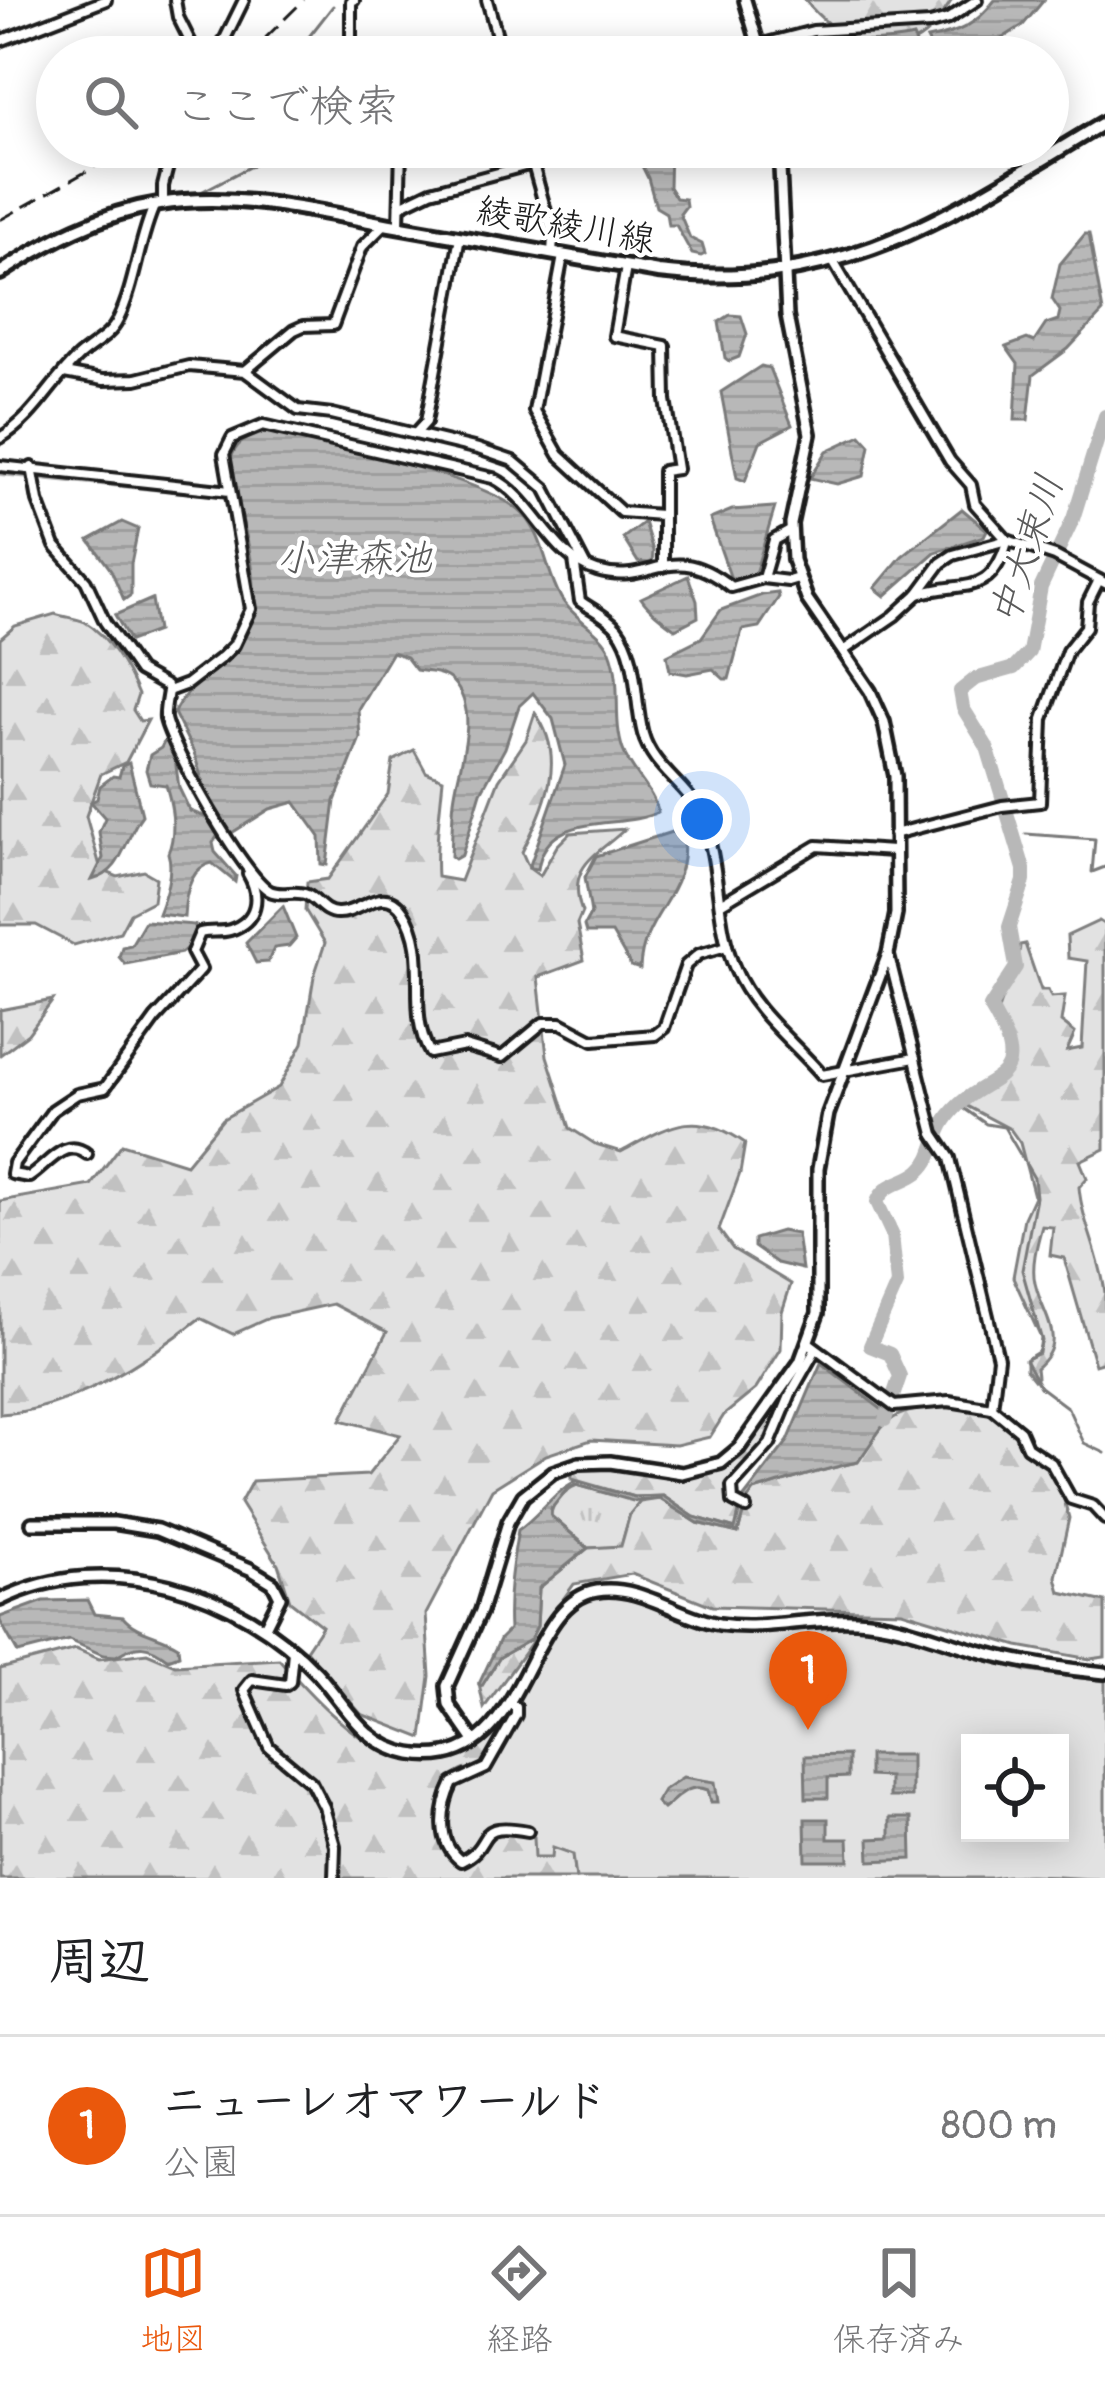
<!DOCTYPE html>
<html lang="ja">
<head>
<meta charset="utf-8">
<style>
	body { margin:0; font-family:Pangolin,"Klee One",sans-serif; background:#f2f2f2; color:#202124 }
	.controls { position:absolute; right:36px; bottom:36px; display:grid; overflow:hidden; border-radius:0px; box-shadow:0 6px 30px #0003 }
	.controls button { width:108px; height:108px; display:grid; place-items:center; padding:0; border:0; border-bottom:3px solid #e0e0e0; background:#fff; color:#202124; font:60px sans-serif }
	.you { position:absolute; left:702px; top:819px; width:42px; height:42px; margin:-30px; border:9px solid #fff; border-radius:50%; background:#1a73e8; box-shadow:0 0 0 18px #1a73e833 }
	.badge { display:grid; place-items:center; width:78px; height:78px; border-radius:50%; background:#ea580c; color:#fff; font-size:39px; font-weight:700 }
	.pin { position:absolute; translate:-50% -99px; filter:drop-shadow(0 3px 6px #0008) }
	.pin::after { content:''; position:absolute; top:63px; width:42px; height:36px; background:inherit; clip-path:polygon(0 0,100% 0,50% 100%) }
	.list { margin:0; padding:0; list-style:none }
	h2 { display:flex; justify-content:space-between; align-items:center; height:156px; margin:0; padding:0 48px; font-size:51px }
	h2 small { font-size:39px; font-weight:400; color:#757577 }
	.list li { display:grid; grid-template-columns:78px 1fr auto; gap:36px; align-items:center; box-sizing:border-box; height:180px; padding:0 48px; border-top:3px solid #e0e0e0 }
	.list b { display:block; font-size:45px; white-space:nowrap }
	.list p { margin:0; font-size:39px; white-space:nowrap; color:#757577 }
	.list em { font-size:39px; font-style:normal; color:#757577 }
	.icon { flex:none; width:66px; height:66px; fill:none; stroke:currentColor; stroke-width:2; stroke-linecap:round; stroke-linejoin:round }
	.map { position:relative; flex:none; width:1105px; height:1878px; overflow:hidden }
	.search { position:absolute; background:#fff; box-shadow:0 6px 30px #0003; left:36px; right:36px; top:36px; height:132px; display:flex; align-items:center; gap:30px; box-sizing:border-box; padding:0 42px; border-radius:66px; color:#757577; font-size:45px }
	.sheet { height:336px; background:#fff }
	nav { display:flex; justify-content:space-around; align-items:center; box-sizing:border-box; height:168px; border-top:3px solid #e0e0e0; background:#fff; font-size:33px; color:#757577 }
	nav a { display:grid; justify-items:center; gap:6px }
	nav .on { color:#ea580c }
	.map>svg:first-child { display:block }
	.grass { fill:url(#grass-tufts); stroke:#7f7f7f; stroke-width:3 }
	.forest { fill:url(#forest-firs); stroke:#7f7f7f; stroke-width:3 }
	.park { fill:#e2e2e2; stroke:#7f7f7f; stroke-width:3; fill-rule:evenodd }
	.water { fill:url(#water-rules); stroke:#7a7a7a; stroke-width:3 }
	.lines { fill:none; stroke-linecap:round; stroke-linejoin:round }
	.stream { stroke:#7a7a7a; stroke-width:3 }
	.canal { stroke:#b8b8b8; stroke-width:8 }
	.river { stroke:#b8b8b8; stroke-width:14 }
	.minor-casing { stroke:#1c1c1c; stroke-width:16 }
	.tertiary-casing { stroke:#1c1c1c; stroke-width:18 }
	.secondary-casing { stroke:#1c1c1c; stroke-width:20 }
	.minor { stroke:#fff; stroke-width:8 }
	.tertiary { stroke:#fff; stroke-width:9 }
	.secondary { stroke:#fff; stroke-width:10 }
	.rail { stroke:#1c1c1c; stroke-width:3; stroke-dasharray:18 9; stroke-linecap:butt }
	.labels { text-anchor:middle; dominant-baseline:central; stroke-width:9; stroke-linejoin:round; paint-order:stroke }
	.street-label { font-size:36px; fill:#1c1c1c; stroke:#fff }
	.water-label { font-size:39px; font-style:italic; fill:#5a5a5a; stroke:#fff }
</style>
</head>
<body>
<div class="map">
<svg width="1105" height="1878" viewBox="0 0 1105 1878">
	<defs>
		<pattern id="grass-tufts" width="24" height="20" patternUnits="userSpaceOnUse" patternTransform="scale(3)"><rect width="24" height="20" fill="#e2e2e2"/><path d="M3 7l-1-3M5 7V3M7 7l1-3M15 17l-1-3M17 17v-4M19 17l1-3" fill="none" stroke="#c1c1c1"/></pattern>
		<pattern id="forest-firs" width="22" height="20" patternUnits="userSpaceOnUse" patternTransform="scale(3)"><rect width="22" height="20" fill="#e2e2e2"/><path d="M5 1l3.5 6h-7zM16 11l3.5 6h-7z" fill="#c1c1c1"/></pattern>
		<pattern id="water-rules" width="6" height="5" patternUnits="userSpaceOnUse" patternTransform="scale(3)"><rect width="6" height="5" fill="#b8b8b8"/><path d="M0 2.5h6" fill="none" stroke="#9e9e9e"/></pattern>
	</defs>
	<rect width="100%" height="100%" fill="#fff"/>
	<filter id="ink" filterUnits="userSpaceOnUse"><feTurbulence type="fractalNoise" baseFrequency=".00833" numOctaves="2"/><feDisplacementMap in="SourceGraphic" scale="24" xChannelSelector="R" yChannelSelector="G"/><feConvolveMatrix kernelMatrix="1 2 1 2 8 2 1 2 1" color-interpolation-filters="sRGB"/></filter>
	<g filter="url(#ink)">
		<path class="grass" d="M577 1485 640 1502 630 1514 621 1547 588 1548 551 1516C551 1503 565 1490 577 1485Z"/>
		<g class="forest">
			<path d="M805 0H952C945 10 938 22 929 31 889 69 833 36 805 0Z"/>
			<path d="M55 614C64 617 76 618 85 622 108 635 128 670 138 695L133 710 140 721 148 720 126 762 101 774 86 816 101 870 118 877 144 871 156 878 153 901 130 913 120 932 74 945 36 925H0V639L15 626Z"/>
			<path d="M535 713C568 758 545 807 522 852L529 868 540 876 557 846 570 833 625 829C598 855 565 865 582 912L577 924 584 960 538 977 547 1056 570 1128 595 1144 621 1152C669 1126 695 1107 745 1143L740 1173 719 1230 733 1249 791 1284 782 1312 781 1349 756 1389 724 1415 710 1437 676 1445 591 1440 546 1455 492 1489 426 1614 430 1676 422 1738 361 1714 306 1650 322 1626 290 1601 278 1564 240 1503 252 1481 368 1475 400 1435 341 1420 387 1332 333 1304 269 1318 233 1334 200 1318C148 1360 68 1411 0 1414V1201L91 1185 122 1144 186 1164 223 1119 279 1087 303 1043 314 976 325 943 305 910 307 882 328 879 388 794 393 761 414 750 426 772 443 779C440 811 435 845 437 877L460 881 499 780 526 740Z"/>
			<path d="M1099 921 1105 925V1149L1080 1161 1087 1178 1079 1187C1082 1223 1101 1256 1105 1293 1105 1315 1105 1339 1105 1362L1095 1365 1064 1258 1050 1255 1053 1227 1042 1226C1037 1244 1031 1265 1035 1283 1043 1318 1069 1340 1036 1368L1037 1377 1034 1380 1026 1370V1359L1039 1353 1041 1338 1013 1277 1024 1218 1034 1196 1020 1143 1010 1129 963 1104 1010 1071C1018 1042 1001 1036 998 1012 997 1003 1019 968 1020 945L1025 944 1041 990H1048L1051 997 1065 996 1061 1022 1075 1033 1067 1051 1082 1048 1087 961 1068 958 1067 936Z"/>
			<polygon points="53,1000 28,1034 0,1055 0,1010"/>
			<path d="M781 1397 786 1400 764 1447 732 1481 730 1503 740 1510 736 1529 694 1517 663 1496 634 1497 572 1479V1469C628 1461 698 1500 744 1452 758 1436 769 1415 781 1397Z"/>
			<path d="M936 1407 990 1411 1018 1433 1025 1450 1049 1465 1058 1478 1069 1518 1056 1577 1060 1592 1105 1602V1657L1090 1659 1018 1646 902 1611 712 1606 632 1574 574 1584 484 1708 479 1684 482 1685 500 1657 530 1640 537 1626 539 1588 588 1548 621 1546 630 1514 640 1502 660 1499 698 1523 738 1533 746 1502 754 1491C789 1480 823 1469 858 1462 885 1421 887 1413 936 1407Z"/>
			<path d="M76 1649 99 1659 147 1653 175 1665 279 1659C343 1732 425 1816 510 1712L512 1716C503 1730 493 1755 480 1764 471 1771 470 1767 461 1771 435 1783 437 1816 443 1840 446 1855 452 1863 468 1863 477 1854 483 1838 495 1832 517 1821 551 1847 573 1854L576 1878H0V1669Z"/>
		</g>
		<path class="park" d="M610 1593 641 1600 716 1628 757 1630 855 1625 908 1636 1027 1671 1105 1681V1878C1066 1878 1031 1871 992 1878H576L573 1854 553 1847 552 1857H535L534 1837 521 1832V1827C479 1818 488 1841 461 1856 442 1836 445 1808 457 1785L489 1771 519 1717 518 1699 560 1623 580 1602ZM970 1743H1060V1833H970Z"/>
		<g class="water">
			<path d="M995 0H1044L1023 25 995 43 993 50 962 57H936L927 39C959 33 976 25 995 0Z"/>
			<path d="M913 37 922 57H862L828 48 830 44C858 40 884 44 913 37Z"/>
			<polygon points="670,147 669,187 676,198 685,199 686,206 680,214 690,238 702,244 705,254 701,256 692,254 676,225 668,225 666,213 656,207 648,178 633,148"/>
			<polygon points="1085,234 1089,234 1103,312 1068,349 1033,375 1028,420 1015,420 1018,364 1006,347 1027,339 1034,342 1046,324 1058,320 1060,311 1052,299 1060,264"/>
			<polygon points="730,315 741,316 747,334 739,357 729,361 725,358 719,322"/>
			<polygon points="761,366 769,368 792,425 760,442 745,481 737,478 721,392"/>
			<path d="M266 432C320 442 491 478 524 515 545 538 546 572 561 598 573 619 601 630 610 651 623 683 612 718 623 750 631 772 654 791 658 812 620 831 546 809 538 869L529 868 565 765 553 719 533 693 519 706 505 748 481 792 462 855 455 859 451 856C452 838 452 818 454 800 458 765 482 712 452 681 443 672 428 672 416 670L406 657 392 652 358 709 360 738 335 801 327 865 321 864 320 837 295 802 270 809 230 834 210 807 194 753 174 713C183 688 215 674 233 654 278 601 238 524 230 464 233 442 247 438 266 432Z"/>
			<polygon points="861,435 870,445 864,476 837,484 810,478 827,451"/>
			<polygon points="775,507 754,577 731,579 710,519 732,510"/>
			<polygon points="962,509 987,530 984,536 935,552 885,596 875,588 902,556"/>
			<polygon points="122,522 138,529 131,564 131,595 124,600 111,570 89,540"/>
			<polygon points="644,522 653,551 652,564 638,562 623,538"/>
			<path d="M688 576 697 601 698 617 675 629C663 620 649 610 641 598Z"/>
			<polygon points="778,593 779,597 759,627 742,630 729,679 724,679 713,669 687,674 670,671 667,655 701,638 721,610 762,595"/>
			<polygon points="152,599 157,631 130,641 115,615"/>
			<path d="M171 729 179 788 190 811 208 818 218 835 213 843 215 852 236 876 235 882 212 863C190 867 185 896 184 917L158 914C165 896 174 871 168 853 177 832 172 805 166 785L150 783 146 770 150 755 161 748Z"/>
			<path d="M129 763 142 815C124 838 124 872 92 880L103 858 99 832 105 818 91 802 97 799 100 786 113 776 119 777 122 766Z"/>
			<path d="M678 830 683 833C691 896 642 912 640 969L631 966 612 933H586L584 926 591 913 585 877 596 856Z"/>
			<polygon points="283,906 296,938 289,946 274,948 268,962 256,963 246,943"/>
			<polygon points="145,921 195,925 193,943 181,953 125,964 119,957 122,947 131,945"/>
			<polygon points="781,1231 797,1234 802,1269 777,1263 754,1247 754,1239"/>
			<path d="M821 1363 893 1418 882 1427 858 1462C823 1469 789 1480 754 1491L746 1502 738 1533 698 1523 660 1499 633 1501 577 1485 568 1488 551 1509V1516L588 1548 539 1588 537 1626 530 1640 500 1657 482 1686 479 1684 500 1639 509 1630C507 1594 512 1565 518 1530 539 1516 554 1491 576 1481L634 1497 663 1496 694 1517 735 1529 742 1500 788 1441Z"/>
			<path d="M87 1600 94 1614 123 1617C136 1633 160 1634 178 1646L179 1655 168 1659C148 1643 137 1643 116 1656L103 1655 69 1640 18 1653 0 1621V1617L44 1601Z"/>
			<polygon points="848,1755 848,1777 828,1778 828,1798 806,1798 805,1756"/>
			<polygon points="869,1755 911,1755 911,1797 889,1797 889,1777 869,1776"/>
			<path d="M683 1777 715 1782 718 1802H711L708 1790C688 1782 677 1798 663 1809L656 1802 663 1790Z"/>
			<polygon points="890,1818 911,1818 912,1859 870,1861 869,1839 890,1838"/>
			<polygon points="805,1819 828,1819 828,1839 848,1839 849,1861 806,1861"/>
		</g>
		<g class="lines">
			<g class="stream">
				<polyline points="293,57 333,6"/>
				<polyline points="199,193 253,165 256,147"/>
				<polyline points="1012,832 1015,833"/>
				<polyline points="1026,834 1095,839 1092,872 1105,867"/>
				<polyline points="959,1105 986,1124 1004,1127 1034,1178 1036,1197 1022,1270 1042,1341 1038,1352 1025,1360 1040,1387 1068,1408 1084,1443 1105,1453"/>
			</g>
			<polyline class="canal" points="0,472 203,492"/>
			<path class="river" d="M885 1420 900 1376 890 1354 870 1346 897 1284 892 1234 877 1202C886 1181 905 1184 920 1171 936 1157 934 1137 945 1121 980 1068 1041 1092 990 1007L1016 967 1009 927 1024 881V869L987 747 963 708 960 691 975 679 1014 668 1029 652 1041 587 1073 519 1105 416"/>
			<g class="minor-casing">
				<g id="minor">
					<polyline points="175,0 178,17 198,57"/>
					<polyline points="354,0 351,1 351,47 357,57"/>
					<polyline points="487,0 503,57"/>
					<polyline points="0,41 106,0"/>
					<polyline points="759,45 813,31 930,24 948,19 977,0"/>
					<polyline points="216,57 244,0"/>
					<polyline points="528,147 553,236 552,254"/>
					<polyline points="163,203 163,186 173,147"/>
					<polyline points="400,206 431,191 532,164"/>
					<polyline points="399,226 401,147"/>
					<polyline points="563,256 534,411 559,455 621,512 661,515"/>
					<polyline points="834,263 950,461 971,485 975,504 1007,540"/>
					<polyline points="626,267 614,336 665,346 666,400 677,469 663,471 663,567"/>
					<polyline points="245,371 294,330 303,326 333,325 362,247 384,225"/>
					<polyline points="64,373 103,380 136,379 189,366 245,371 298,410 332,414 478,449 513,461 545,488 585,565"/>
					<polyline points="415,434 426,422 460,237"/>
					<path d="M0 438C34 418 50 384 77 358 91 345 110 337 118 320 136 283 138 241 155 204"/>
					<polyline points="0,466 230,491"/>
					<polyline points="32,467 38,501 55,546 86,581 105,622 139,671 166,686 168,691"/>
					<path d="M574 560 580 601C592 610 607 616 617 628 639 656 634 701 643 734 653 769 687 784 701 816 722 864 714 921 735 969 753 1012 793 1041 822 1075L915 1058"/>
					<polyline points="763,578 788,581 798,578"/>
					<path d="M918 594C964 580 990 599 1007 542"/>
					<polyline points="843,651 894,616 918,594 941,563 953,555 1007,540 1055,556 1105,583"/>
					<path d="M168 691 187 684 222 657 234 645 251 609 224 454 232 438 263 425 493 478C535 499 550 557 597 571 655 588 667 537 731 587L763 578 774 540 790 531"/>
					<path d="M168 691C167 698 164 711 165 719 172 749 244 877 270 891 282 897 295 889 307 895 318 900 323 913 337 913 361 914 383 882 403 911 432 954 405 1010 430 1053L465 1046 502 1057 543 1023H561L593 1040 655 1035 664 1028 686 965 699 954 727 946"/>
					<polyline points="894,834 1002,806 1040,802 1043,719 1067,651 1086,627 1088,602 1099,580"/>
					<polyline points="720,904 817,846 893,851"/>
					<polyline points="889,956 934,1134 950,1158 998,1358 992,1408 1020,1431 1027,1447 1051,1463 1071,1499 1093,1506 1105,1519"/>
					<path d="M87 1154C65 1136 48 1165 29 1177L12 1174 14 1163 53 1110 77 1094 105 1088 155 1019 201 969 192 952 200 933C210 930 220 933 230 930 258 921 261 896 248 874"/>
					<polyline points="809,1343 894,1406 949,1401 992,1408"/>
					<polyline points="746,1508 733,1501 732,1486 770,1444 792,1391 816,1349"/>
					<polyline points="293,1652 290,1682 286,1685 252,1680 244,1690 269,1747 311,1782 324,1807 335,1846 334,1878"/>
					<path d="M510 1704 516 1707V1715L486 1768 453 1783C441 1807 436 1843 461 1861 496 1845 470 1820 528 1831"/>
				</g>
			</g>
			<g class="tertiary-casing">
				<g id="tertiary">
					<polyline points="745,0 762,57"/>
					<polyline points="32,1523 114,1523 157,1530 250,1569 273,1583 280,1597 265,1627"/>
					<path d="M0 1600C107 1547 240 1591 317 1673 346 1705 364 1746 411 1754 528 1774 521 1603 597 1591 639 1584 679 1617 719 1624 765 1631 810 1617 856 1620 898 1622 939 1640 979 1651 1021 1663 1062 1669 1105 1673"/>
					<polyline points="474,1741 449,1705 447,1686 481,1611 508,1522 523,1496 553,1472 579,1463 610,1462 682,1473 721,1463 739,1448 800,1362 818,1313 818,1169 828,1114 888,954 896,914 895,776 884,722 870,691 807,599 793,560 791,524 810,434 787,316 779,147"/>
				</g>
			</g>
			<g class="secondary-casing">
				<path id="secondary" d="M0 273C49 241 100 213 159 204 238 191 318 212 396 226 483 241 570 257 658 272 843 294 954 212 1105 122"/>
			</g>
			<use href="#minor" class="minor"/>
			<use href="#tertiary" class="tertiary"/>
			<use href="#secondary" class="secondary"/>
			<g class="rail">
				<polyline points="246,57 304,0"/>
				<polyline points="0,220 130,147"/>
			</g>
		</g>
	</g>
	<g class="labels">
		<g class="street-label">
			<text transform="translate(566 225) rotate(10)">綾歌綾川線</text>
		</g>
		<g class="water-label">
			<text transform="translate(1027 550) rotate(-72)">中大束川</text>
			<text x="354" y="558">小津森池</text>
		</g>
	</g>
</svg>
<div class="controls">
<button><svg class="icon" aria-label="locate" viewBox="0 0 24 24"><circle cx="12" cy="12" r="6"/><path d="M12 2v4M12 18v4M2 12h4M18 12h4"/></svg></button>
</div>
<div class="you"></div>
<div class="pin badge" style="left:808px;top:1730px">1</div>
<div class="search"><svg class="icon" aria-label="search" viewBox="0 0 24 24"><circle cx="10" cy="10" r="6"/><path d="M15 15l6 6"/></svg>ここで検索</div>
</div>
<section class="sheet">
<h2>周辺<small></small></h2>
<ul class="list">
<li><span class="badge">1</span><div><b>ニューレオマワールド</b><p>公園</p></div><em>800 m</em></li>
</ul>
</section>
<nav>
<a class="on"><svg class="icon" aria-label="map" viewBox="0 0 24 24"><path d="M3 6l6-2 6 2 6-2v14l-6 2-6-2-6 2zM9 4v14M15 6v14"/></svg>地図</a>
<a><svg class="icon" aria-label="directions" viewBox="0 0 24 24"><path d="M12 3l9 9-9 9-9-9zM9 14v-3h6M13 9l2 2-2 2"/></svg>経路</a>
<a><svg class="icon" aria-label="saved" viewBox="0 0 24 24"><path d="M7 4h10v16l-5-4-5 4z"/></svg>保存済み</a>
</nav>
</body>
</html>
